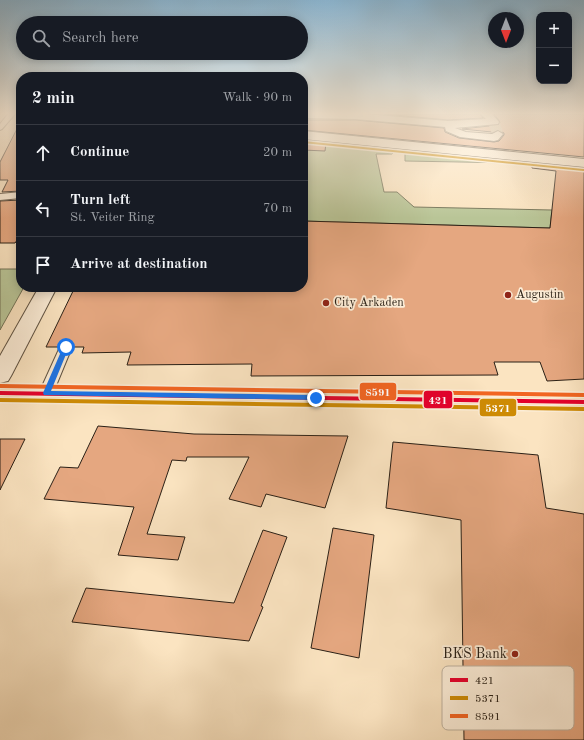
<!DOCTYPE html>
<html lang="en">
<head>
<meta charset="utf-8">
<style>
	body { margin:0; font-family:"Old Standard TT",serif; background:#242831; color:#f1f3f6 }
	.controls { position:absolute; right:12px; top:12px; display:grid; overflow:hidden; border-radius:8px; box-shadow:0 2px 10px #0003 }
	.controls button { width:36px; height:36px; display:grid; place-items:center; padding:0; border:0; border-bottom:1px solid #363941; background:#171b24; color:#f1f3f6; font:20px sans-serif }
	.compass { position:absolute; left:488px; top:12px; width:36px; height:36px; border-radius:50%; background:#171b24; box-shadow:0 2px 10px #0003; rotate:180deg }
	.stop { position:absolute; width:12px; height:12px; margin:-9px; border:3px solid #1a73e8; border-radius:50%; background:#fff }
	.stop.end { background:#1a73e8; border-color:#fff; box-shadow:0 1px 4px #0008 }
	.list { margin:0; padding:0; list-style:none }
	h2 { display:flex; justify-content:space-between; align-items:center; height:52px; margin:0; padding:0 16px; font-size:17px }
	h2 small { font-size:13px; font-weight:400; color:#9ea1a6 }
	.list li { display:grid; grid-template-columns:26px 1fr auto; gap:12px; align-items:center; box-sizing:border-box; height:56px; padding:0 16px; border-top:1px solid #363941 }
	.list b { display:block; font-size:15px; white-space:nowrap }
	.list p { margin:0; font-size:13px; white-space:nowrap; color:#9ea1a6 }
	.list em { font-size:13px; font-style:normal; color:#9ea1a6 }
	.icon { flex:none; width:22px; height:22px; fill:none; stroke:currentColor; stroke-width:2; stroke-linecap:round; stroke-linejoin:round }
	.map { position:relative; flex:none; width:584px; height:740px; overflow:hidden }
	.search { position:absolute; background:#171b24; box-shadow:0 2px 10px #0003; left:16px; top:16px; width:292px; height:44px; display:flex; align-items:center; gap:10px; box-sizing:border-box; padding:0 14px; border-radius:22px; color:#9ea1a6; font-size:15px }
	.panel { position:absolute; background:#171b24; box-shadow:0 2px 10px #0003; left:16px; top:72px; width:292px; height:220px; border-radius:16px }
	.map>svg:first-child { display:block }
	.green { fill:#b9c597; stroke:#727256 }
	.building { fill:#e5a780; stroke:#2a2016 }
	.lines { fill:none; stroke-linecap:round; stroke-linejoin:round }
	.pedestrian-tunnel { stroke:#d1bd9f; stroke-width:11; stroke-dasharray:11 5.5; stroke-linecap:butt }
	.service-casing { stroke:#5e5141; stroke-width:2 }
	.pedestrian-casing { stroke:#5e5141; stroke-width:2 }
	.minor-casing { stroke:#5e5141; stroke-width:2 }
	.primary-casing { stroke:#2a2016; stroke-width:2 }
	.service { fill:#fcedd7; fill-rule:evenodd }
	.pedestrian { fill:#fcedd7; fill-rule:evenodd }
	.minor { fill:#fcedd7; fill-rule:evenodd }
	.primary { fill:#eec280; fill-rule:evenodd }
	.bus-1-casing { stroke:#fcedd7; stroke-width:3 }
	.bus-2-casing { stroke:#fcedd7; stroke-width:3 }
	.bus-3-casing { stroke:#fcedd7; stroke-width:3 }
	.bus-1 { fill:#e4002b; fill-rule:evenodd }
	.bus-2 { fill:#ce8b04; fill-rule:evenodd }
	.bus-3 { fill:#f26522; fill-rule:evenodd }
	.route { fill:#1a73e8 }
	.poi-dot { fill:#8f2418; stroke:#fcedd7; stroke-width:1.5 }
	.labels { text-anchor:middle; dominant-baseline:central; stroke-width:3.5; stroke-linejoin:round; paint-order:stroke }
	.poi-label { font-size:12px; fill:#2a2016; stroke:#fcedd7; text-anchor:start }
	.near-poi-label { font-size:14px; fill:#2a2016; stroke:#fcedd7; text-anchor:end }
	.key { fill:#fcedd7; stroke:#bdb09d; stroke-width:1 }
	.key-label { font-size:11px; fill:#2a2016 }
	.line-badge { stroke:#fcedd7; stroke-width:1.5 }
	.badge-label { font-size:11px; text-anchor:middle; font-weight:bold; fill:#fff }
</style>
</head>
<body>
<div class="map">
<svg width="584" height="740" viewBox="0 0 584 740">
	<rect width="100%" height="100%" fill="#fbe4c1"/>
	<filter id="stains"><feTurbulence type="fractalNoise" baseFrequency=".005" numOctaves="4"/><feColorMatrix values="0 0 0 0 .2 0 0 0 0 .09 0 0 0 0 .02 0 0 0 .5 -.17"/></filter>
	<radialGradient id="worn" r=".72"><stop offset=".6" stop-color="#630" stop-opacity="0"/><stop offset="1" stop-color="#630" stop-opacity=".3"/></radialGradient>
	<g class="green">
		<polygon points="303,142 392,150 394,152 392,154 376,154 384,192 397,192 414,207 552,210 550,228 303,221"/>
		<polygon points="405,151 513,162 514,163 405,161"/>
		<polygon points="0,269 21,269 21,287 24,287 0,330"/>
	</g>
	<g class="building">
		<polygon points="383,114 480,114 483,118 448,120"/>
		<polygon points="494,114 584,114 584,157 303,130 303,120 355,120 444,128 445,132 459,138 494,142 499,141 504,135 504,133 499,130 492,132 462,129 498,125 500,122"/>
		<polygon points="21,121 21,191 2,192 8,180 0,180 0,162"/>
		<polygon points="303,141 326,143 325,151 303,150"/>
		<polygon points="532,163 584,168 584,379 547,381 540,362 494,362 498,375 251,376 252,364 127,365 131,352 82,353 84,347 73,347 71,343 66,342 62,343 58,347 46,347 75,287 303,287 303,221 550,228 556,171 532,168"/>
		<polygon points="21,200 21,235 15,243 0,243 0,201"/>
		<polygon points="98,426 194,434 348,436 325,508 266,494 261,507 229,499 249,457 187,457 186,461 172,460 147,534 185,537 178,560 118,555 134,507 44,499 60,467 78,468"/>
		<polygon points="0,439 25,439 0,490"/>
		<polygon points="393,442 538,455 546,508 584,514 584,740 464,740 461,520 386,508"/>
		<polygon points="333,528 374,535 359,658 311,648"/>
		<polygon points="263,530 287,537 261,606 263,607 249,641 72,622 86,588 234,603"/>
	</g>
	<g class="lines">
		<polyline class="pedestrian-tunnel" points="494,123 498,134"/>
		<g class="service-casing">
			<g id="service">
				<polygon points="8,114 15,114 2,129 0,130 0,124"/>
				<polygon points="21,192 21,198 0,200 0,194"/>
				<polygon points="66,343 70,344 72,347 53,393 51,396 46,398 41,396 39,393 60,347 62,344"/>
			</g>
		</g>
		<g class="pedestrian-casing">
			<polygon id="pedestrian" points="303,114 366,114 448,121 486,119 481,114 492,114 499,122 498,124 455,128 466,132 492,134 498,131 503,134 498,140 494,141 460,137 446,131 445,127 355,119 303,118"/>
		</g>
		<g class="minor-casing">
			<g id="minor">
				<polygon points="303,131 584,159 584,167 303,139"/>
				<polygon points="39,287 57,287 11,376 8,381 0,383 0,356"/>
			</g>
		</g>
		<g class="primary-casing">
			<polygon id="primary" points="0,385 584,394 584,410 0,401"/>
		</g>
		<use href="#service" class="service"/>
		<use href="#pedestrian" class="pedestrian"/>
		<use href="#minor" class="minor"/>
		<use href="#primary" class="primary"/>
		<g class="bus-1-casing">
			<polygon id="bus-1" points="0,391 584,400 584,404 0,395"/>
		</g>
		<g class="bus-2-casing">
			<g id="bus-2">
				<polygon points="303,141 583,169 584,169 584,171 303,143"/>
				<polygon points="0,398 584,407 584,411 0,402"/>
			</g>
		</g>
		<g class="bus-3-casing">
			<polygon id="bus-3" points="0,384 584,393 584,397 0,388"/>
		</g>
		<use href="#bus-1" class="bus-1"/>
		<use href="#bus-2" class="bus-2"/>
		<use href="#bus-3" class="bus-3"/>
	</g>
	<linearGradient id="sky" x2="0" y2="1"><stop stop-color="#8bb8d6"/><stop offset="0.52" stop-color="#fdf3e3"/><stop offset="1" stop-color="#fdf3e3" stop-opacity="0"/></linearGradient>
	<rect width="584" height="218" fill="url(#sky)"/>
	<polygon class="route" points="66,345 69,347 51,391 316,395 320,398 316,400 44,395 43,393 63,347"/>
	<g class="poi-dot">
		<circle cx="508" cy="295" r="4"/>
		<circle cx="326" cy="303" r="4"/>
		<circle cx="515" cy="654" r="4"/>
	</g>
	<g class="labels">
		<g class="poi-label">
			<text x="516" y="295">Augustin</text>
			<text x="334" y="303">City Arkaden</text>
		</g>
		<g class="near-poi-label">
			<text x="507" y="654">BKS Bank</text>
		</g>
	</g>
	<rect x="442" y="666" width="132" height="64" rx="6" class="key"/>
	<rect x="450" y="678" width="18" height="4" fill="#e4002b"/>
	<rect x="450" y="696" width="18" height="4" fill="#ce8b04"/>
	<rect x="450" y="714" width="18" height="4" fill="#f26522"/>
	<g class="key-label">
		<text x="475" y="684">421</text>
		<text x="475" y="702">5371</text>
		<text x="475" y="720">8591</text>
	</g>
	<g class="line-badge">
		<rect x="359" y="382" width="38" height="19" rx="4" fill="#f26522"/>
		<rect x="423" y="390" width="30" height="19" rx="4" fill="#e4002b"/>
		<rect x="479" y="398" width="38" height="19" rx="4" fill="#ce8b04"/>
	</g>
	<g class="badge-label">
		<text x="378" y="396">8591</text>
		<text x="438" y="404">421</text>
		<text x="498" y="412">5371</text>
	</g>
	<rect width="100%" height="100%" filter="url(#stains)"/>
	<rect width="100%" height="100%" fill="url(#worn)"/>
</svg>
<div class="controls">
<button>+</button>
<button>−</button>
</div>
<svg class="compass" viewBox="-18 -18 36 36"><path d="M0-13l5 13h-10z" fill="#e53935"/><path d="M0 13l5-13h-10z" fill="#9ea1a6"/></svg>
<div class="stop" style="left:66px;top:347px"></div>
<div class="stop end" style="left:316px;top:398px"></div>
<div class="search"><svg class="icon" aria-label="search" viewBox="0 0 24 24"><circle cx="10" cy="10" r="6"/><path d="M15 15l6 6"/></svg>Search here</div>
<section class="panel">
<h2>2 min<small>Walk · 90 m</small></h2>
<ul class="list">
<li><svg class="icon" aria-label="ahead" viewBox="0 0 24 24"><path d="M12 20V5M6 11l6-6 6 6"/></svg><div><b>Continue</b></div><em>20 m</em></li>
<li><svg class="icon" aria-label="left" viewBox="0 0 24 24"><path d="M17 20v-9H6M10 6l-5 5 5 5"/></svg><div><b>Turn left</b><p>St. Veiter Ring</p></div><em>70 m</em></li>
<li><svg class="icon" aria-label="arrive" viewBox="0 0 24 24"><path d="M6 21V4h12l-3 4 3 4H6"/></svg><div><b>Arrive at destination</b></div></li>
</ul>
</section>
</div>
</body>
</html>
